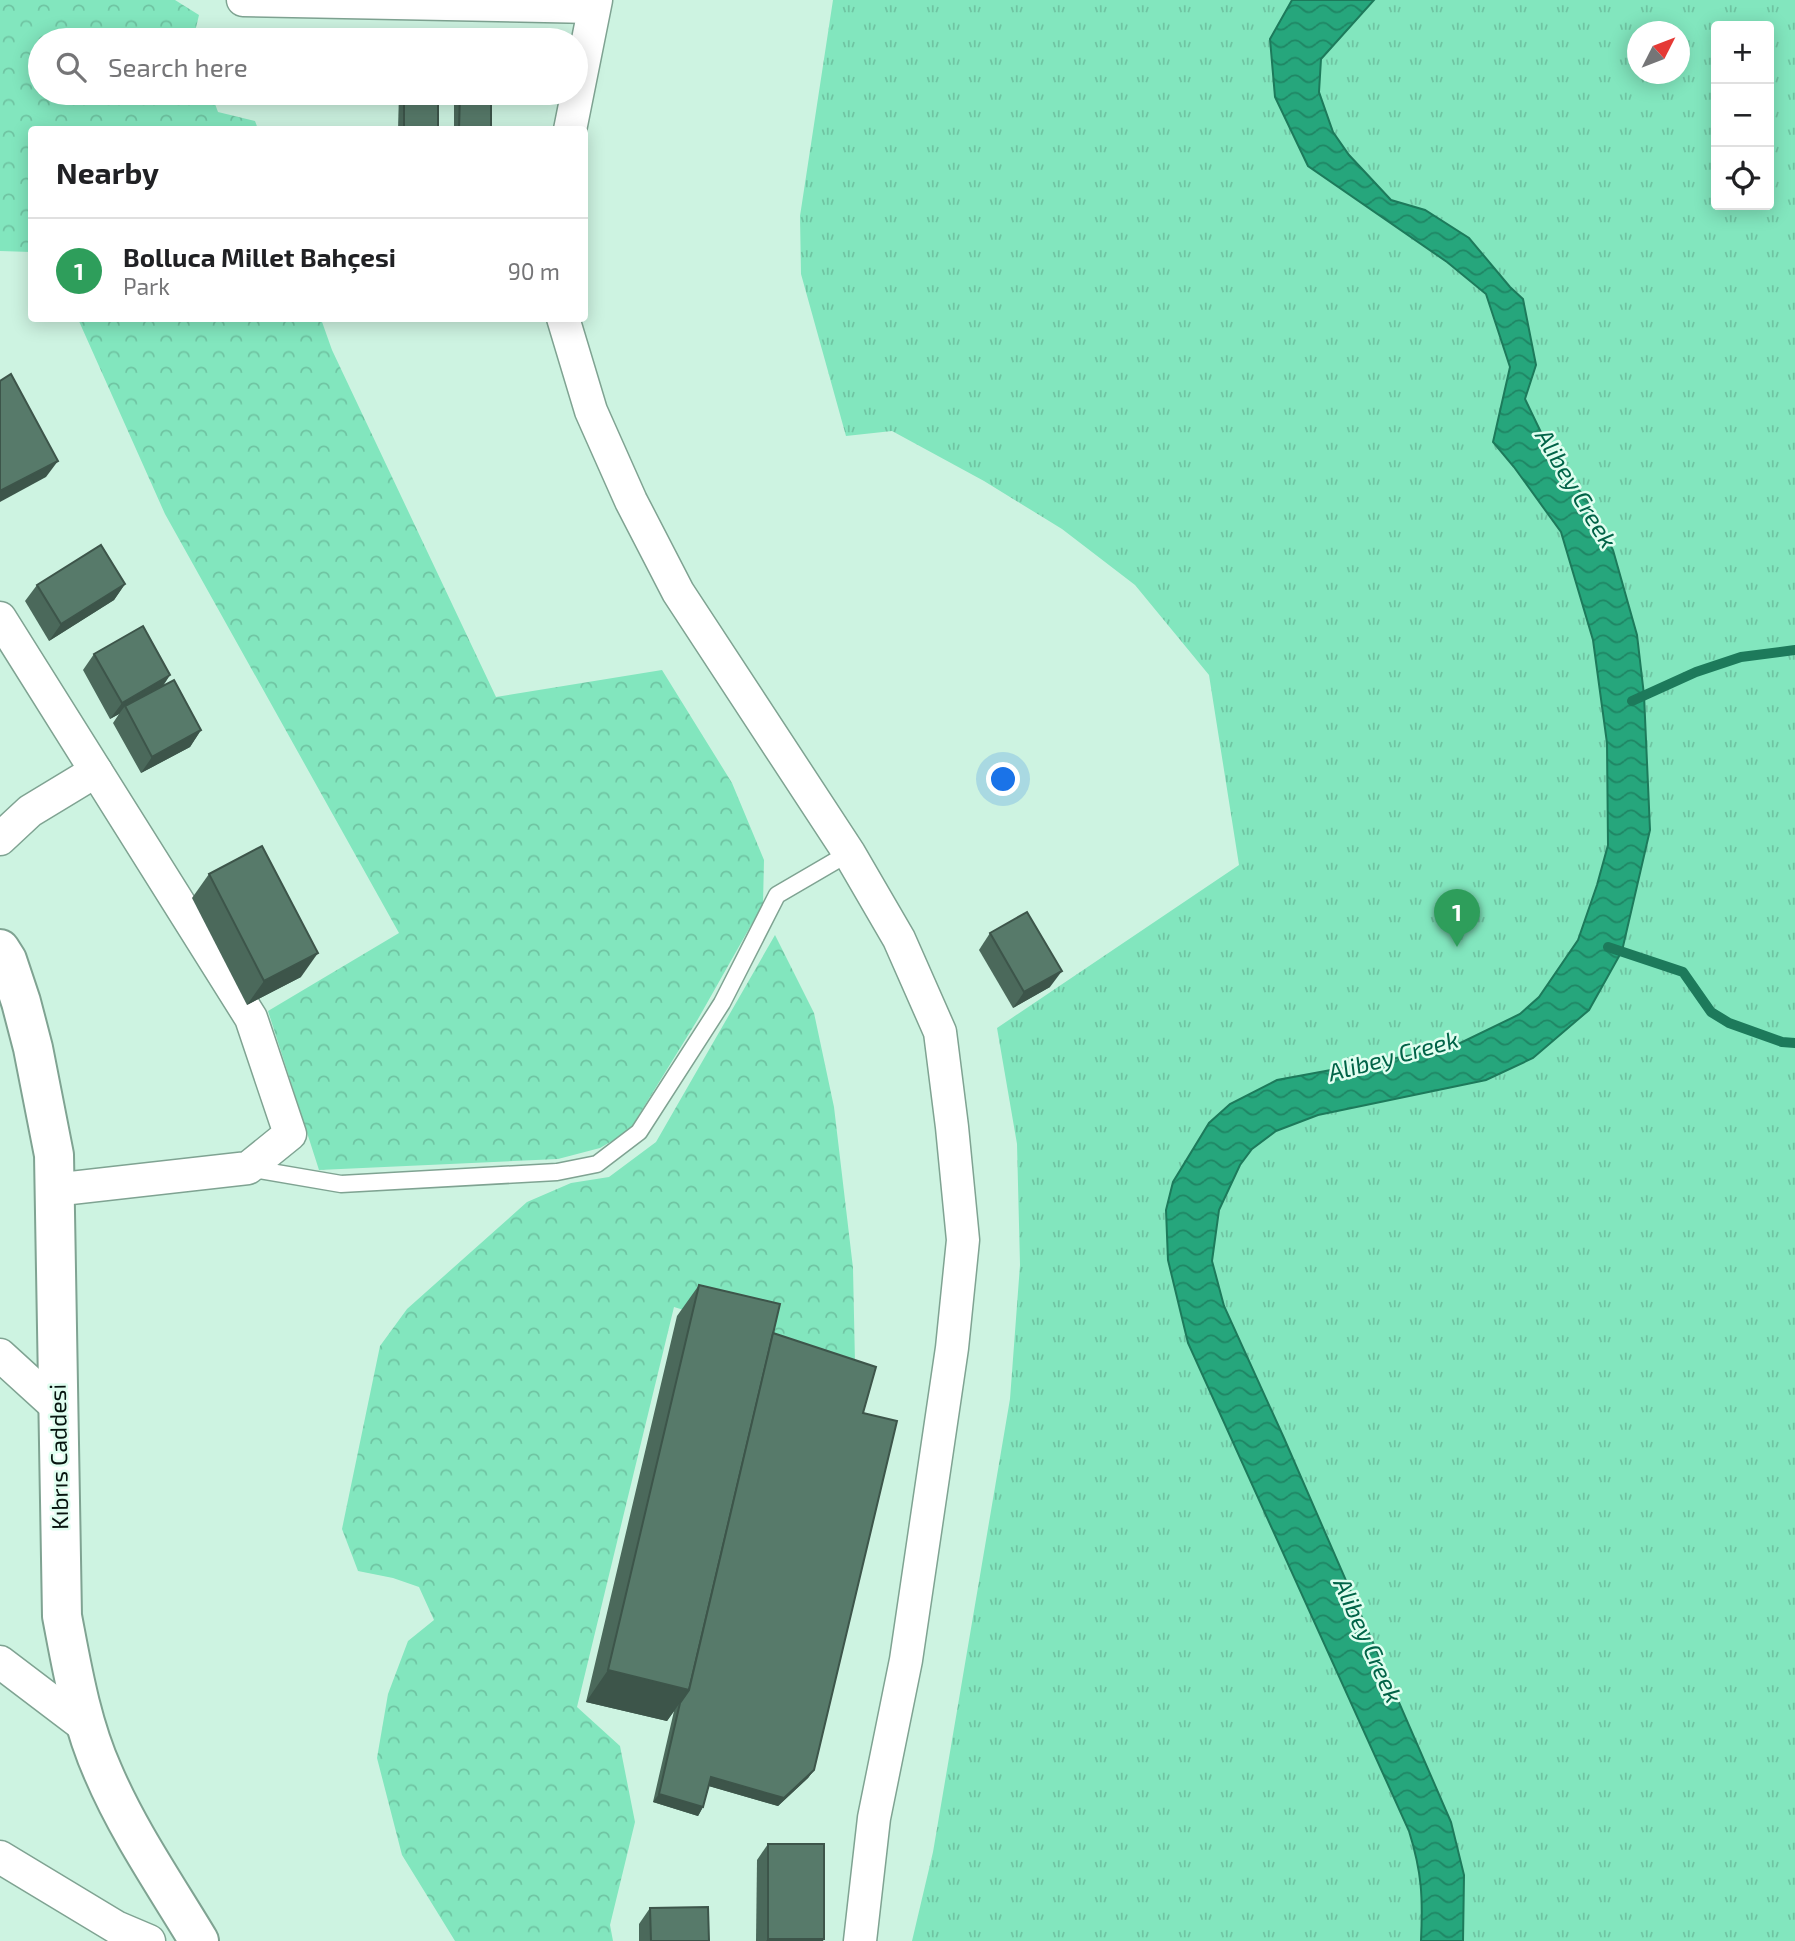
<!DOCTYPE html>
<html lang="en">
<head>
<meta charset="utf-8">
<style>
	body { margin:0; font-family:"Exo 2",sans-serif; background:#f2f2f2; color:#202124 }
	.controls { position:absolute; right:21px; top:21px; display:grid; overflow:hidden; border-radius:7px; box-shadow:0 4px 18px #0003 }
	.controls button { width:63px; height:63px; display:grid; place-items:center; padding:0; border:0; border-bottom:2px solid #e0e0e0; background:#fff; color:#202124; font:35px sans-serif }
	.compass { position:absolute; left:1627px; top:21px; width:63px; height:63px; border-radius:50%; background:#fff; box-shadow:0 4px 18px #0003; rotate:48deg }
	.you { position:absolute; left:1004px; top:780px; width:24px; height:24px; margin:-18px; border:5px solid #fff; border-radius:50%; background:#1a73e8; box-shadow:0 0 0 10px #1a73e833 }
	.badge { display:grid; place-items:center; width:46px; height:46px; border-radius:50%; background:#a01560; color:#fff; font-size:23px; font-weight:700 }
	.pin { position:absolute; translate:-50% -58px; filter:drop-shadow(0 2px 4px #0008) }
	.pin::after { content:''; position:absolute; top:37px; width:24px; height:21px; background:inherit; clip-path:polygon(0 0,100% 0,50% 100%) }
	.list { margin:0; padding:0; list-style:none }
	h2 { display:flex; justify-content:space-between; align-items:center; height:91px; margin:0; padding:0 28px; font-size:30px }
	h2 small { font-size:23px; font-weight:400; color:#757577 }
	.list li { display:grid; grid-template-columns:46px 1fr auto; gap:21px; align-items:center; box-sizing:border-box; height:105px; padding:0 28px; border-top:2px solid #e0e0e0 }
	.list b { display:block; font-size:26px; white-space:nowrap }
	.list p { margin:0; font-size:23px; white-space:nowrap; color:#757577 }
	.list em { font-size:23px; font-style:normal; color:#757577 }
	.icon { flex:none; width:38px; height:38px; fill:none; stroke:currentColor; stroke-width:2; stroke-linecap:round; stroke-linejoin:round }
	.map { position:relative; flex:none; width:1795px; height:1941px; overflow:hidden }
	.search { position:absolute; background:#fff; box-shadow:0 4px 18px #0003; left:28px; top:28px; width:560px; height:77px; display:flex; align-items:center; gap:18px; box-sizing:border-box; padding:0 24px; border-radius:38px; color:#757577; font-size:26px }
	.panel { position:absolute; background:#fff; box-shadow:0 4px 18px #0003; left:28px; top:126px; width:560px; height:196px; border-radius:7px }
	.map>svg:first-child { display:block }
	.forest { fill:url(#forest-crowns) }
	.park { fill:url(#park-tufts); fill-rule:evenodd }
	.water { fill:url(#water-waves); stroke:#1d7a5b; stroke-width:2 }
	.lines { fill:none; stroke-linecap:round; stroke-linejoin:round }
	.stream { stroke:#1d7a5b; stroke-width:10 }
	.service-casing { stroke:#7fa392; stroke-width:19 }
	.minor-casing { stroke:#7fa392; stroke-width:35 }
	.secondary-casing { stroke:#7fa392; stroke-width:42 }
	.service { stroke:#fff; stroke-width:16 }
	.minor { stroke:#fff; stroke-width:32 }
	.secondary { stroke:#fff; stroke-width:38 }
	.wall { fill:#4b695b }
	.shaded-wall { fill:#3d554a }
	.building { fill:#577a6a; stroke:#3d554a; stroke-width:2 }
	.labels { text-anchor:middle; dominant-baseline:central; stroke-width:5; stroke-linejoin:round; paint-order:stroke }
	.street-label { font-size:23px; fill:#07140f; stroke:#e0fef0 }
	.water-label { font-size:24px; font-style:italic; fill:#006347; stroke:#e0fef0 }
</style>
</head>
<body>
<div class="map">
<svg width="1795" height="1941" viewBox="0 0 1795 1941">
	<defs>
		<pattern id="forest-crowns" width="20" height="18" patternUnits="userSpaceOnUse" patternTransform="scale(1.75)"><rect width="20" height="18" fill="#82e6be"/><path d="M2 6a3 3 0 1 1 6 0M12 15a3 3 0 1 1 6 0" fill="none" stroke="#6fc4a2"/></pattern>
		<pattern id="park-tufts" width="24" height="20" patternUnits="userSpaceOnUse" patternTransform="scale(1.75)"><rect width="24" height="20" fill="#82e6be"/><path d="M3 7l-1-3M5 7V3M7 7l1-3M15 17l-1-3M17 17v-4M19 17l1-3" fill="none" stroke="#6fc4a2"/></pattern>
		<pattern id="water-waves" width="16" height="10" patternUnits="userSpaceOnUse" patternTransform="scale(1.75)"><rect width="16" height="10" fill="#26a67c"/><path d="M0 5q4-4 8 0t8 0" fill="none" stroke="#1f8664"/></pattern>
	</defs>
	<rect width="100%" height="100%" fill="#cdf3e1"/>
	<g class="forest">
		<polygon points="0,0 175,0 199,15 194,36 195,40 40,40 40,93 211,93 218,112 255,121 258,129 32,130 31,252 0,251"/>
		<polygon points="78,319 321,319 332,350 496,697 662,670 732,783 764,860 763,904 698,1019 629,1131 600,1148 558,1159 319,1170 268,1011 399,933 165,514"/>
		<polygon points="775,935 814,1013 834,1107 853,1268 855,1363 674,1307 577,1707 620,1746 635,1822 610,1925 613,1941 455,1941 402,1855 377,1758 388,1694 408,1641 434,1620 419,1587 393,1578 358,1571 342,1529 380,1346 407,1309 527,1202 571,1183 609,1177 656,1142"/>
	</g>
	<path class="park" d="M833 0H1795V1941H912L933 1852 1010 1399 1020 1265 1017 1144 997 1028 1239 865 1209 675 1135 585 1062 529 984 481 892 431 846 436 801 274 800 216ZM1716 26H1769V205H1716ZM1638 32H1680V74H1638Z"/>
	<path class="water" d="M1292 0H1374L1321 59 1319 92 1333 132 1349 155 1391 200 1425 210 1469 238 1510 287 1523 299 1536 365 1525 399 1560 472 1586 497 1613 550 1637 635 1644 695 1650 830 1622 951 1589 1010 1533 1058 1486 1080 1318 1115 1276 1131 1252 1149 1240 1165 1219 1210 1212 1261 1224 1306 1284 1438 1451 1822 1464 1875 1463 1941H1421C1423 1897 1422 1873 1409 1831L1188 1343 1168 1260 1166 1210 1173 1182 1209 1123 1230 1104 1277 1080 1450 1048 1520 1014 1539 997 1578 940 1597 885 1608 845 1607 743 1593 640 1561 532 1514 467 1493 442 1510 367 1486 294 1447 262 1308 166 1275 97 1270 39Z"/>
	<g class="lines">
		<g class="stream">
			<polyline points="1632,701 1696,672 1741,657 1795,650"/>
			<polyline points="1608,947 1683,972 1711,1012 1729,1023 1782,1042 1795,1043"/>
		</g>
		<g class="service-casing">
			<polyline id="service" points="248,1168 341,1184 557,1172 597,1164 639,1132 722,1003 777,895 849,853"/>
		</g>
		<g class="minor-casing">
			<g id="minor">
				<polyline points="243,0 593,7"/>
				<polyline points="570,130 596,0"/>
				<polyline points="563,318 591,411 631,501 678,592 849,853 899,939 940,1032 952,1127 963,1240 952,1348 906,1660 874,1818 860,1941"/>
				<polyline points="0,618 251,1018 290,1134 248,1168 53,1190"/>
				<polyline points="0,839 30,811 96,771"/>
				<polyline points="0,1355 57,1407"/>
				<polyline points="0,1662 87,1728"/>
				<polyline points="0,1857 116,1927 149,1941"/>
			</g>
		</g>
		<g class="secondary-casing">
			<path id="secondary" d="M0 949 7 960 21 1002 33 1048 54 1155 62 1616C72 1668 81 1723 103 1772 128 1831 166 1886 199 1941"/>
		</g>
		<use href="#service" class="service"/>
		<use href="#minor" class="minor"/>
		<use href="#secondary" class="secondary"/>
	</g>
	<g class="wall">
		<polygon points="406,30 439,40 400,40 400,38"/>
		<polygon points="460,30 492,40 455,40 455,38"/>
		<polygon points="399,93 438,93 438,130 398,130"/>
		<rect x="454" y="93" width="37" height="37"/>
		<polygon points="125,584 114,600 49,641 25,601 37,585"/>
		<polygon points="94,654 170,675 163,686 201,730 190,747 141,773 113,723 119,714 110,719 83,670"/>
		<polygon points="209,874 301,977 247,1005 192,898"/>
		<polygon points="990,933 1050,987 1013,1008 979,950"/>
		<polygon points="699,1285 773,1333 863,1413 814,1770 808,1778 778,1806 709,1786 703,1807 698,1816 653,1802 674,1711 667,1721 586,1702 677,1316"/>
		<polygon points="768,1844 823,1941 756,1941 757,1860"/>
		<polygon points="650,1908 709,1941 639,1941 639,1924"/>
	</g>
	<g class="shaded-wall">
		<polygon points="58,461 46,477 0,502 0,491"/>
		<polygon points="125,584 114,600 49,641 61,624"/>
		<polygon points="170,675 159,691 125,706 119,714 110,719 122,703"/>
		<polygon points="201,730 190,747 141,773 152,757"/>
		<polygon points="318,953 301,977 247,1005 264,981"/>
		<polygon points="1062,971 1050,987 1013,1008 1024,992"/>
		<polygon points="608,1670 689,1690 667,1721 586,1702"/>
		<polygon points="814,1770 808,1778 778,1806 705,1785 711,1777"/>
		<polygon points="659,1794 703,1807 698,1816 653,1802"/>
		<polygon points="768,1939 824,1939 823,1941 766,1941"/>
	</g>
	<g class="building">
		<polygon points="406,30 440,30 439,40 405,40"/>
		<polygon points="460,30 492,31 492,40 460,40"/>
		<rect x="404" y="93" width="34" height="37"/>
		<polygon points="460,93 491,93 491,130 459,130"/>
		<polygon points="11,374 58,461 0,491 0,381"/>
		<polygon points="101,545 125,584 61,624 37,585"/>
		<polygon points="143,626 170,675 122,703 94,654"/>
		<polygon points="174,680 201,730 152,757 125,706"/>
		<polygon points="262,846 318,953 264,981 209,874"/>
		<polygon points="1027,912 1062,971 1024,992 990,933"/>
		<polygon points="699,1285 780,1304 689,1690 608,1670"/>
		<polygon points="773,1333 876,1367 863,1413 897,1421 814,1770 784,1798 711,1777 703,1807 659,1794 680,1703 689,1690"/>
		<rect x="768" y="1844" width="56" height="95"/>
		<polygon points="708,1907 709,1941 651,1941 650,1908"/>
	</g>
	<g class="labels">
		<g class="street-label">
			<text transform="translate(58 1457) rotate(-91)">Kıbrıs Caddesi</text>
		</g>
		<g class="water-label">
			<text transform="translate(1577 488) rotate(59)">Alibey Creek</text>
			<text transform="translate(1393 1055) rotate(-15)">Alibey Creek</text>
			<text transform="translate(1369 1640) rotate(66)">Alibey Creek</text>
		</g>
	</g>
</svg>
<div class="controls">
<button>+</button>
<button>−</button>
<button><svg class="icon" aria-label="locate" viewBox="0 0 24 24"><circle cx="12" cy="12" r="6"/><path d="M12 2v4M12 18v4M2 12h4M18 12h4"/></svg></button>
</div>
<svg class="compass" viewBox="-18 -18 36 36"><path d="M0-13l5 13h-10z" fill="#e53935"/><path d="M0 13l5-13h-10z" fill="#757577"/></svg>
<div class="you"></div>
<div class="pin badge" style="left:1457px;top:947px;background:#2e9e5b">1</div>
<div class="search"><svg class="icon" aria-label="search" viewBox="0 0 24 24"><circle cx="10" cy="10" r="6"/><path d="M15 15l6 6"/></svg>Search here</div>
<section class="panel">
<h2>Nearby<small></small></h2>
<ul class="list">
<li><span class="badge" style="background:#2e9e5b">1</span><div><b>Bolluca Millet Bahçesi</b><p>Park</p></div><em>90 m</em></li>
</ul>
</section>
</div>
</body>
</html>
